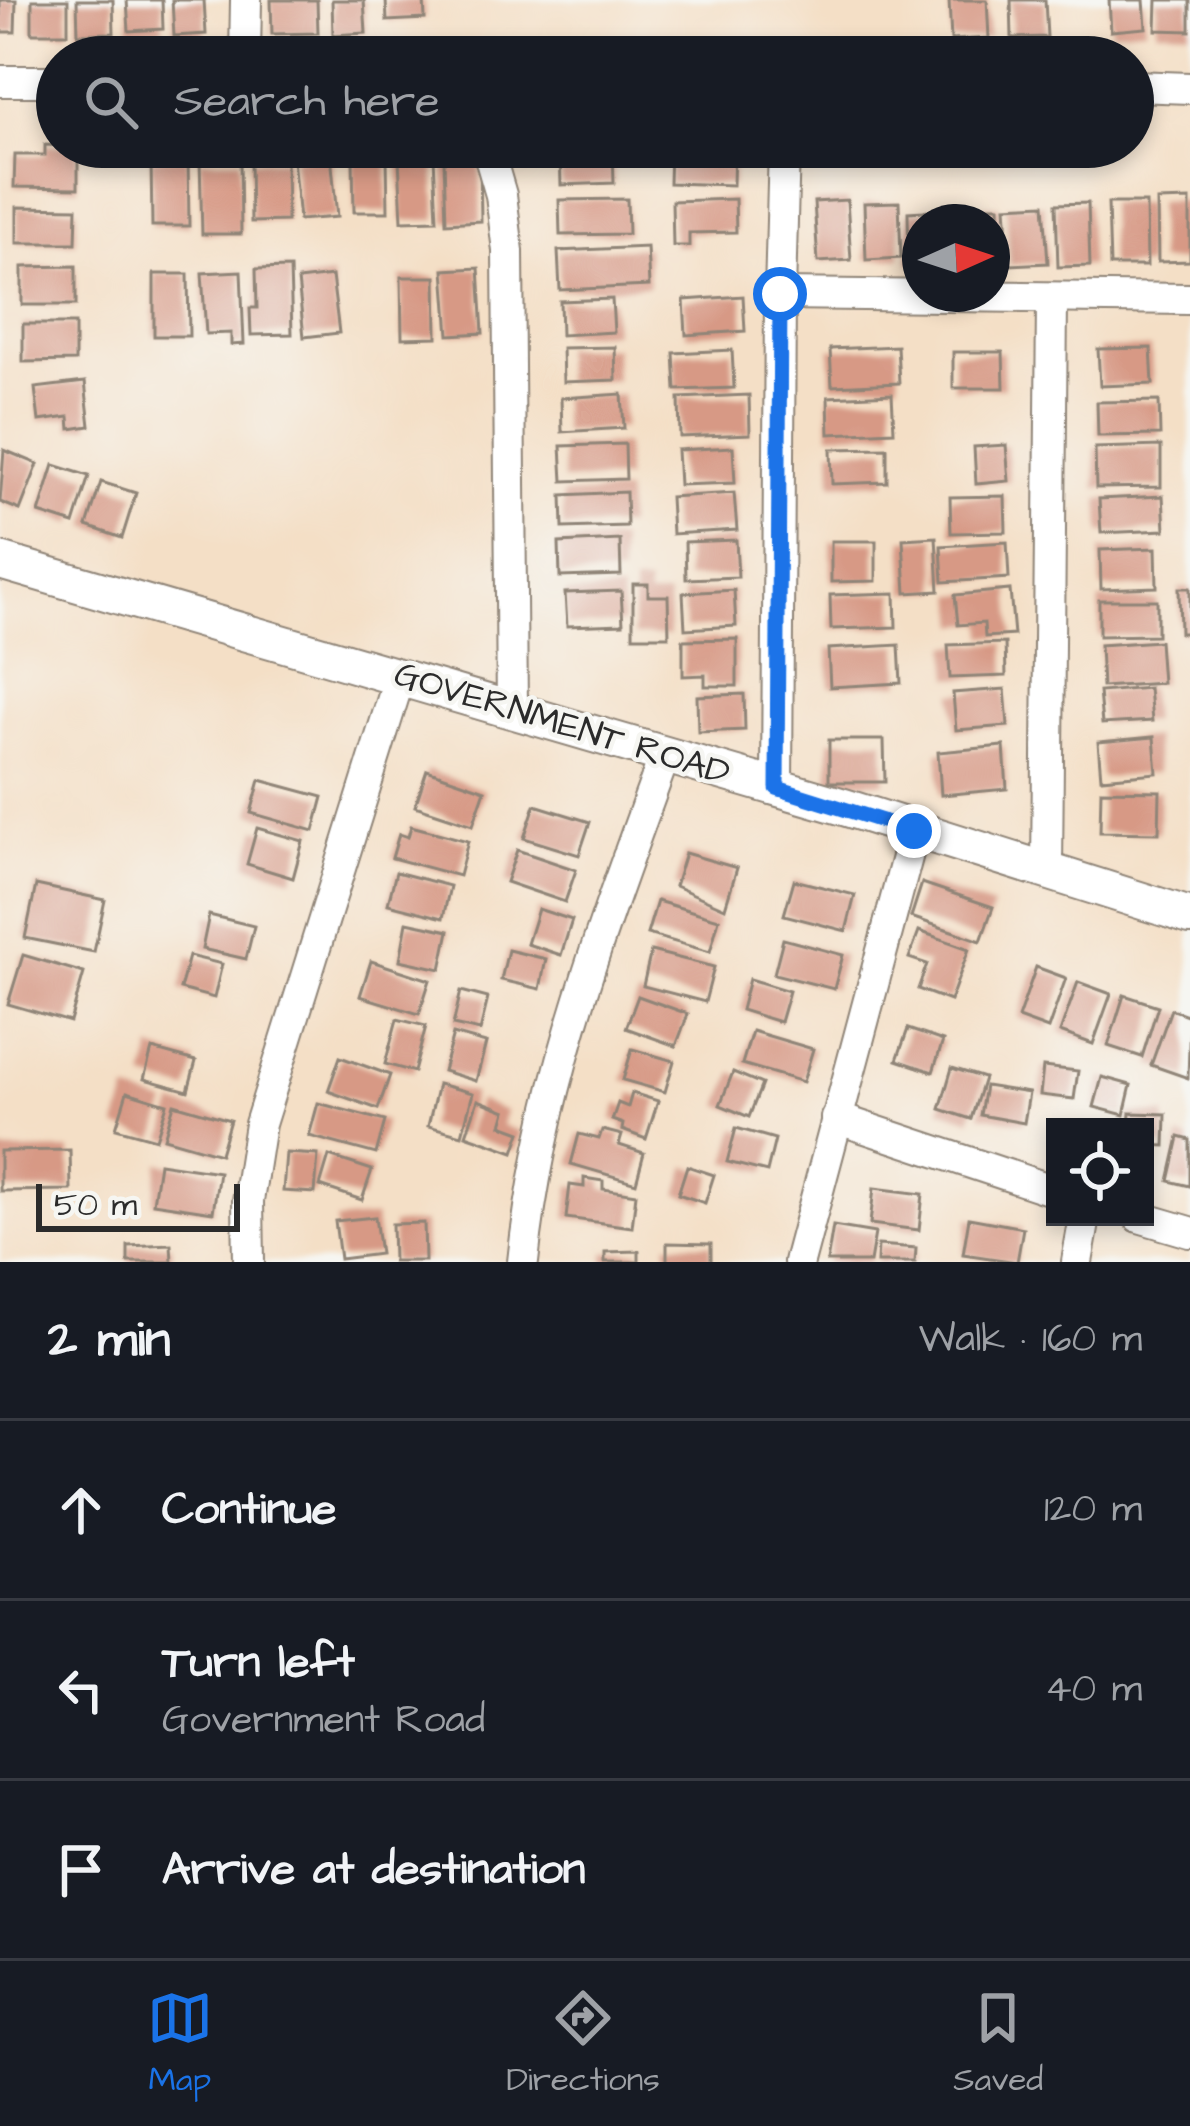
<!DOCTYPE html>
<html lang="en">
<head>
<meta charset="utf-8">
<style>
	body { margin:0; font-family:"Architects Daughter",sans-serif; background:#242831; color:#f1f3f6 }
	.controls { position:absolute; right:36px; bottom:36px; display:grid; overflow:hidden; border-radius:0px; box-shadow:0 6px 18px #0003 }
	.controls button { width:108px; height:108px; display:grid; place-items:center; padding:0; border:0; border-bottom:3px solid #363941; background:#171b24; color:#f1f3f6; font:60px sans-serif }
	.compass { position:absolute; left:902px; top:204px; width:108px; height:108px; border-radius:50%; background:#171b24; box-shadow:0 6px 18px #0003; rotate:87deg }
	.scale { position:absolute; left:36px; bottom:30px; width:204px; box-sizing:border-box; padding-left:12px; border:6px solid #2b2b2b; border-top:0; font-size:33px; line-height:42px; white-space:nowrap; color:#2b2b2b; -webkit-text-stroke:9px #f6f6f2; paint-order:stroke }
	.stop { position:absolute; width:36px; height:36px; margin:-27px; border:9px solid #1a73e8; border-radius:50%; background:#fff }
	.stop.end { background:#1a73e8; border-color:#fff; box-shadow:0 3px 12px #0008 }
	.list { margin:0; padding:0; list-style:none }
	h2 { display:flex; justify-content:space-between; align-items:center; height:156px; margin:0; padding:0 48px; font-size:51px }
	h2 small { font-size:39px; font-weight:400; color:#9ea1a6 }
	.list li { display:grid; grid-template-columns:78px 1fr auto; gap:36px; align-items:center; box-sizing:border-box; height:180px; padding:0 48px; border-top:3px solid #363941 }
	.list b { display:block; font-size:45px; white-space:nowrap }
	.list p { margin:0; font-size:39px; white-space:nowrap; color:#9ea1a6 }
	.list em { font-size:39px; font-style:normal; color:#9ea1a6 }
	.icon { flex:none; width:66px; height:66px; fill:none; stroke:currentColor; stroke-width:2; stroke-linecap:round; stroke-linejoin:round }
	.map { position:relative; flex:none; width:1190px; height:1262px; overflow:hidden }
	.search { position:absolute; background:#171b24; box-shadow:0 6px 18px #0003; left:36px; right:36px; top:36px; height:132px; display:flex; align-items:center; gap:30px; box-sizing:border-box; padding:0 42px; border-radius:66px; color:#9ea1a6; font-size:45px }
	.sheet { height:696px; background:#171b24 }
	nav { display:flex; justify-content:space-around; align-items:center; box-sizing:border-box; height:168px; border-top:3px solid #363941; background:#171b24; font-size:33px; color:#9ea1a6 }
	nav a { display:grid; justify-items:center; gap:6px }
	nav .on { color:#1a73e8 }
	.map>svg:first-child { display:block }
	.building { fill:#d79985 }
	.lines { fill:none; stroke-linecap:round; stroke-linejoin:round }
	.minor-casing { stroke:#908578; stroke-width:34 }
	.tertiary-casing { stroke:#908578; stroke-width:40 }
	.minor { stroke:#fff; stroke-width:30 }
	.tertiary { stroke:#fff; stroke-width:36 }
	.route { stroke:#1a73e8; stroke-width:15 }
	.labels { text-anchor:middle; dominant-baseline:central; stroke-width:9; stroke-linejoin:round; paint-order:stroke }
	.street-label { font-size:36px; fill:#2b2b2b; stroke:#f6f6f2 }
</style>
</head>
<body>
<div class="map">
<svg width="1190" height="1262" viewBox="0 0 1190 1262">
	<rect width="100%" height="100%" fill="#f6f6f2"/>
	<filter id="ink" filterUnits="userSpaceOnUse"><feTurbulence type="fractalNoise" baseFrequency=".00833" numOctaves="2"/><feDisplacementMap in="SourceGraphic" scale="24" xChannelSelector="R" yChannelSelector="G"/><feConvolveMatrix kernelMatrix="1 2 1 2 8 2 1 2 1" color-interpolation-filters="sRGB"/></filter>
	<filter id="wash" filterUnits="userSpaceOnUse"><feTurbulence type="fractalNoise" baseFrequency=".004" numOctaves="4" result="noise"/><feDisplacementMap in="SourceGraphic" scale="48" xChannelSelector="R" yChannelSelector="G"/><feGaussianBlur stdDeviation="2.7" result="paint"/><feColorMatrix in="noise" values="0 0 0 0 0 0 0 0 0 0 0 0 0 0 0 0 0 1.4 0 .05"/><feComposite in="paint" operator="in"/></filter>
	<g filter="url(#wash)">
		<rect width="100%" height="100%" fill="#f4dfc6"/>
		<g id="blocks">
			<g class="building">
				<polygon points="0,0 16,0 15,32 0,32"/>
				<rect x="32" y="0" width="36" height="33"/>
				<polygon points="77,0 113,0 114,33 78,34"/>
				<polygon points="127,0 162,0 163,29 129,31"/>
				<polygon points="172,0 204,0 206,34 174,36"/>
				<polygon points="271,0 317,0 318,33 272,34"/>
				<polygon points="332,0 364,0 366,33 333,35"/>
				<polygon points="386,0 424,0 425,19 387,21"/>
				<polygon points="949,0 987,0 989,38 951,40"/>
				<polygon points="1011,0 1045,0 1047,37 1012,38"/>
				<polygon points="1109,0 1144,0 1146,28 1111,31"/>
				<polygon points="1157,0 1190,0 1190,31 1156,30"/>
				<polygon points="45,145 78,147 78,188 14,187 15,155 45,155"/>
				<polygon points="713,147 734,147 733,185 669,183 670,152 713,153"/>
				<polygon points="613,149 614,183 561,185 560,151"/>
				<polygon points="331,155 337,217 299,220 293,159"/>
				<polygon points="434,157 437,220 402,221 399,158"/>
				<polygon points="188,158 189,226 152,226 151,159"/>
				<polygon points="387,158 388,212 354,212 353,159"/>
				<polygon points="240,159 241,234 202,234 200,160"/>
				<polygon points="286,160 287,221 251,222 250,161"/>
				<polygon points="444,160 480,160 481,221 446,223"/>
				<polygon points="627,199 628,234 560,235 559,200"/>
				<polygon points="735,199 736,232 689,233 689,246 673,246 672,201"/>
				<polygon points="847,200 851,260 818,262 814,202"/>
				<polygon points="1190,200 1190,261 1158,262 1157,201"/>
				<polygon points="899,202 901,258 866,260 864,203"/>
				<polygon points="1088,203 1090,266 1058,267 1056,204"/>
				<polygon points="1108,203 1146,203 1147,266 1110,266"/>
				<polygon points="1044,204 1048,263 1010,265 1006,206"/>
				<polygon points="962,206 999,206 1000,259 992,259 992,222 963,222"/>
				<polygon points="17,207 77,208 76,243 17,243"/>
				<polygon points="943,210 944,222 920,222 920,262 909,263 908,212"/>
				<polygon points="647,247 649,286 560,290 558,251"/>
				<polygon points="76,266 76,305 22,305 22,267"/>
				<polygon points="290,268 292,334 251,335 250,308 257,308 256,269"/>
				<polygon points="479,268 483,333 449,335 444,270"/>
				<polygon points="241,271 244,344 231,345 231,333 206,334 202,273"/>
				<polygon points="154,274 188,274 189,336 154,336"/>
				<polygon points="332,276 339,333 304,337 298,280"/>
				<polygon points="401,277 436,277 437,337 402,338"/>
				<polygon points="743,296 745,331 686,335 684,300"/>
				<polygon points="612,299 614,332 561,335 560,301"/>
				<polygon points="23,324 75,324 75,361 23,362"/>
				<polygon points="897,346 899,383 832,386 830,349"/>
				<polygon points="615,347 616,380 563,382 562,348"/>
				<polygon points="1151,348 1153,384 1100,386 1098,349"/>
				<polygon points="732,350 734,388 676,390 674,353"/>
				<polygon points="953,352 1003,352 1004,388 953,388"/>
				<polygon points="85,382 90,426 70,429 69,417 39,421 35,388"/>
				<polygon points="622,394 624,428 562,432 561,398"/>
				<polygon points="892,394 894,431 829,434 828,397"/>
				<polygon points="749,395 750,434 680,437 679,398"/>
				<polygon points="1159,401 1160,435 1098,436 1097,402"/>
				<polygon points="625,444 626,479 563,481 561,446"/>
				<polygon points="1006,445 1009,481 976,484 974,447"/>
				<polygon points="1161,446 1161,487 1096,488 1095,448"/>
				<polygon points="733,447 735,483 679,485 677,450"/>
				<polygon points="887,448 887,482 832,484 831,449"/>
				<polygon points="4,450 38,464 20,510 0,502"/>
				<polygon points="54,465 89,476 74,524 39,513"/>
				<polygon points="101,482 136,493 122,538 87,526"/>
				<polygon points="626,492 627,526 563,528 562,495"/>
				<polygon points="734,493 737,530 672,534 670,497"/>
				<polygon points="1005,496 1006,532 951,533 950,497"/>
				<polygon points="1163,496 1165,530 1101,533 1099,499"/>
				<polygon points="936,537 939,591 906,593 903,539"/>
				<polygon points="620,540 621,575 560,577 559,543"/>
				<polygon points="736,540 738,577 686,579 685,542"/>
				<polygon points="831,541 876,541 876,581 831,582"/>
				<polygon points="1007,542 1009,578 943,582 941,546"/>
				<polygon points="1156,548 1157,587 1101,589 1100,550"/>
				<polygon points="633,584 648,584 648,596 668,596 669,636 633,636"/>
				<polygon points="1179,588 1190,588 1190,633 1180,633"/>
				<polygon points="734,590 736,626 685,629 683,593"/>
				<polygon points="1010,590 1014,635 985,637 984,623 958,625 955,595"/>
				<polygon points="621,591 623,624 567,626 565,593"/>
				<polygon points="895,593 896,627 831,629 830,595"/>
				<polygon points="1099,600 1157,600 1157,635 1099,636"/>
				<polygon points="737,639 737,686 705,686 705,675 683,676 683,640"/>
				<polygon points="1159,641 1162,683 1102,687 1100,645"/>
				<polygon points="1005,643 1006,676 950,678 948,645"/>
				<polygon points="899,645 901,683 830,687 828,649"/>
				<polygon points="1149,688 1152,721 1102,724 1099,692"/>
				<polygon points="1005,689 1008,726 956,730 953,693"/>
				<polygon points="744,694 745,730 698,732 697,696"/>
				<polygon points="1154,737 1157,773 1101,778 1098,742"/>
				<polygon points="829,740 884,740 885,782 829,782"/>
				<polygon points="1004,746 1007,789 941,795 938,752"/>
				<polygon points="427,770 485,790 473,825 415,806"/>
				<polygon points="260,780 323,797 314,831 251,813"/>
				<polygon points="1101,790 1160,791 1159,833 1100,832"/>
				<polygon points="535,805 590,822 579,855 524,838"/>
				<polygon points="411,826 468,841 459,876 392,858 399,834 408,837"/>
				<polygon points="257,828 303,841 293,878 247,864"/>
				<polygon points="517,850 576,870 565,902 506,882"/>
				<polygon points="685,853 737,868 725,908 675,886"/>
				<polygon points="396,872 450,886 443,918 388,904"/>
				<polygon points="794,880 855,895 846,931 784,915"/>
				<polygon points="922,883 993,907 981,941 911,917"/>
				<polygon points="36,885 105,900 94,952 25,938"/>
				<polygon points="657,901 719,919 710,952 647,934"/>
				<polygon points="538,909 572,920 561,955 527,944"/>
				<polygon points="209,915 254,926 246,959 202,949"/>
				<polygon points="407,922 449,931 441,969 400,960"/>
				<polygon points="919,931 969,949 950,1001 918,989 927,964 909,958"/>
				<polygon points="783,939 843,955 834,989 774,974"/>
				<polygon points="508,950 546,959 540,989 501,980"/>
				<polygon points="651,951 714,967 705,1002 643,986"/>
				<polygon points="23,955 84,973 70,1022 8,1004"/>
				<polygon points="189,956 222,964 214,998 180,989"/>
				<polygon points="371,961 430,980 419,1014 360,996"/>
				<polygon points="1036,967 1066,978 1048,1029 1018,1018"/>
				<polygon points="749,979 789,991 780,1022 741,1010"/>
				<polygon points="1078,982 1111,994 1093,1044 1060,1032"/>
				<polygon points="461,991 488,998 480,1031 453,1025"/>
				<polygon points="1124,995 1158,1006 1142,1057 1108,1046"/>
				<polygon points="638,996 688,1014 676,1046 626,1028"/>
				<polygon points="1171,1009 1190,1016 1188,1078 1151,1065"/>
				<polygon points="397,1019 426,1026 414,1072 385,1064"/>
				<polygon points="908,1029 943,1041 933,1072 897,1060"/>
				<polygon points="752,1031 813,1049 803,1082 742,1064"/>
				<polygon points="453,1034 486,1043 476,1081 443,1071"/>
				<polygon points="152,1049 196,1061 188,1091 144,1079"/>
				<polygon points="632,1049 674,1061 665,1092 623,1080"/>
				<polygon points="340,1057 390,1075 378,1109 328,1091"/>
				<polygon points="1043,1067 1078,1071 1074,1099 1040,1095"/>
				<polygon points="952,1068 984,1078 971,1119 940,1109"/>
				<polygon points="733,1072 762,1084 749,1117 720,1105"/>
				<polygon points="1102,1077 1131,1085 1124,1115 1094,1107"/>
				<polygon points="438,1084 473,1093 462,1135 428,1126"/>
				<polygon points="985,1086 1029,1093 1024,1123 980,1115"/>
				<polygon points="127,1092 167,1104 156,1139 116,1128"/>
				<polygon points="632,1093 658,1101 646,1139 622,1130 623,1124 612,1120 618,1103 628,1107"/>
				<polygon points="478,1100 506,1111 502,1125 521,1132 514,1152 466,1135"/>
				<polygon points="318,1103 385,1121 376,1154 309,1136"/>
				<polygon points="174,1104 230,1120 220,1154 164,1138"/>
				<polygon points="1130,1113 1166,1114 1165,1146 1145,1145 1145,1127 1129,1127"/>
				<polygon points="736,1128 775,1139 767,1172 727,1162"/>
				<polygon points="602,1130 622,1135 619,1145 644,1153 636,1183 571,1164 579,1134 599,1139"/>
				<polygon points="1179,1137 1190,1140 1190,1186 1169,1181"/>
				<polygon points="70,1150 71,1190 0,1191 0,1151"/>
				<polygon points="286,1153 318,1155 315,1193 283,1191"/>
				<polygon points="329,1156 372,1170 362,1200 320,1186"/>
				<polygon points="159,1163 219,1172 213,1212 153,1203"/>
				<polygon points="687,1166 714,1175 705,1203 678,1194"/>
				<polygon points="584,1178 603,1181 603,1189 636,1194 632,1227 566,1218 570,1185 584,1187"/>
				<polygon points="874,1188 923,1194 919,1230 870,1224"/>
				<polygon points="375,1217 380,1254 340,1259 335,1221"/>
				<polygon points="969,1218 1023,1228 1017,1262 963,1254"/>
				<polygon points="424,1223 425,1261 393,1261 392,1224"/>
				<polygon points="833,1226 875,1233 870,1262 827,1262"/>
				<polygon points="667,1243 711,1244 711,1262 667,1262"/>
				<polygon points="171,1244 172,1262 128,1262 128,1246"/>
				<polygon points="878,1245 916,1248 915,1262 877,1262"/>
				<polygon points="639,1251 639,1262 605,1262 605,1252"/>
			</g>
		</g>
	</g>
	<g filter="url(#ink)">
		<use href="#blocks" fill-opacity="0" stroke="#908578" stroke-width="3"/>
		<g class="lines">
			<g class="minor-casing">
				<g id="minor">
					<polyline points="245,57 246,0"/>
					<polyline points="0,81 57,81"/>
					<polyline points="1133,86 1190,88"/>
					<polyline points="487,147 501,195 508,251 512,709"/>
					<polyline points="780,294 784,147"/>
					<polyline points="777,788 780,294 1190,299"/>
					<polyline points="1047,872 1052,301"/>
					<polyline points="836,1118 1055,1191"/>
					<polyline points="1139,1217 1190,1232"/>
					<polyline points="249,1262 248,1201 260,1124 400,676"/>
					<path d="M523 1262C541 1085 605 921 665 755"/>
					<polyline points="799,1262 914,831"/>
					<polyline points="1077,1262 1085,1217"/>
				</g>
			</g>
			<g class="tertiary-casing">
				<polyline id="tertiary" points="0,561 844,807 1190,916"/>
			</g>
			<use href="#minor" class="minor"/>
			<use href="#tertiary" class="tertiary"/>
		</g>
	</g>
	<g class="lines" filter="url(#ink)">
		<polyline class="route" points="780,294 777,788 914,831"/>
	</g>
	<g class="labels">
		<g class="street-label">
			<text transform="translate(562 724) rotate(17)">GOVERNMENT ROAD</text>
		</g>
	</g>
</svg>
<div class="controls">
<button><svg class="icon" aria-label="locate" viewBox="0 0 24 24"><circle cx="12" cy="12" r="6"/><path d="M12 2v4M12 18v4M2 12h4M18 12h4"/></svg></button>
</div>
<svg class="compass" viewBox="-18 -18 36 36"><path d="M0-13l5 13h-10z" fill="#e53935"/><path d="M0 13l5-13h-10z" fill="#9ea1a6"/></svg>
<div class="scale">50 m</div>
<div class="stop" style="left:780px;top:294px"></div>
<div class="stop end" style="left:914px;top:831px"></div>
<div class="search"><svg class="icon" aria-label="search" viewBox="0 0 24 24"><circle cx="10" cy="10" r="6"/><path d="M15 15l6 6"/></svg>Search here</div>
</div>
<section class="sheet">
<h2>2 min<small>Walk · 160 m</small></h2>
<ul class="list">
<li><svg class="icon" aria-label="ahead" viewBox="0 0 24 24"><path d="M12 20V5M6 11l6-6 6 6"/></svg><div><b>Continue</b></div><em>120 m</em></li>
<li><svg class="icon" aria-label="left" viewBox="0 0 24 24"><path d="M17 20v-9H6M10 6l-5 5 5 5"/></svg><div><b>Turn left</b><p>Government Road</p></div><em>40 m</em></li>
<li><svg class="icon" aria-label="arrive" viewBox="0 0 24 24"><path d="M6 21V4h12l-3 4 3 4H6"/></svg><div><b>Arrive at destination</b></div></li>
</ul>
</section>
<nav>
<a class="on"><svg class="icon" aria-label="map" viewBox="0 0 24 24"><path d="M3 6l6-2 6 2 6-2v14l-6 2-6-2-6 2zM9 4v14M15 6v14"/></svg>Map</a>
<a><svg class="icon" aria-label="directions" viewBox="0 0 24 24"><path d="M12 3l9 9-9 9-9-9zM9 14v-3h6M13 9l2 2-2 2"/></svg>Directions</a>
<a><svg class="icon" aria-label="saved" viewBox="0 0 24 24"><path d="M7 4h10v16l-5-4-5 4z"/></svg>Saved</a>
</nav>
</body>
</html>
